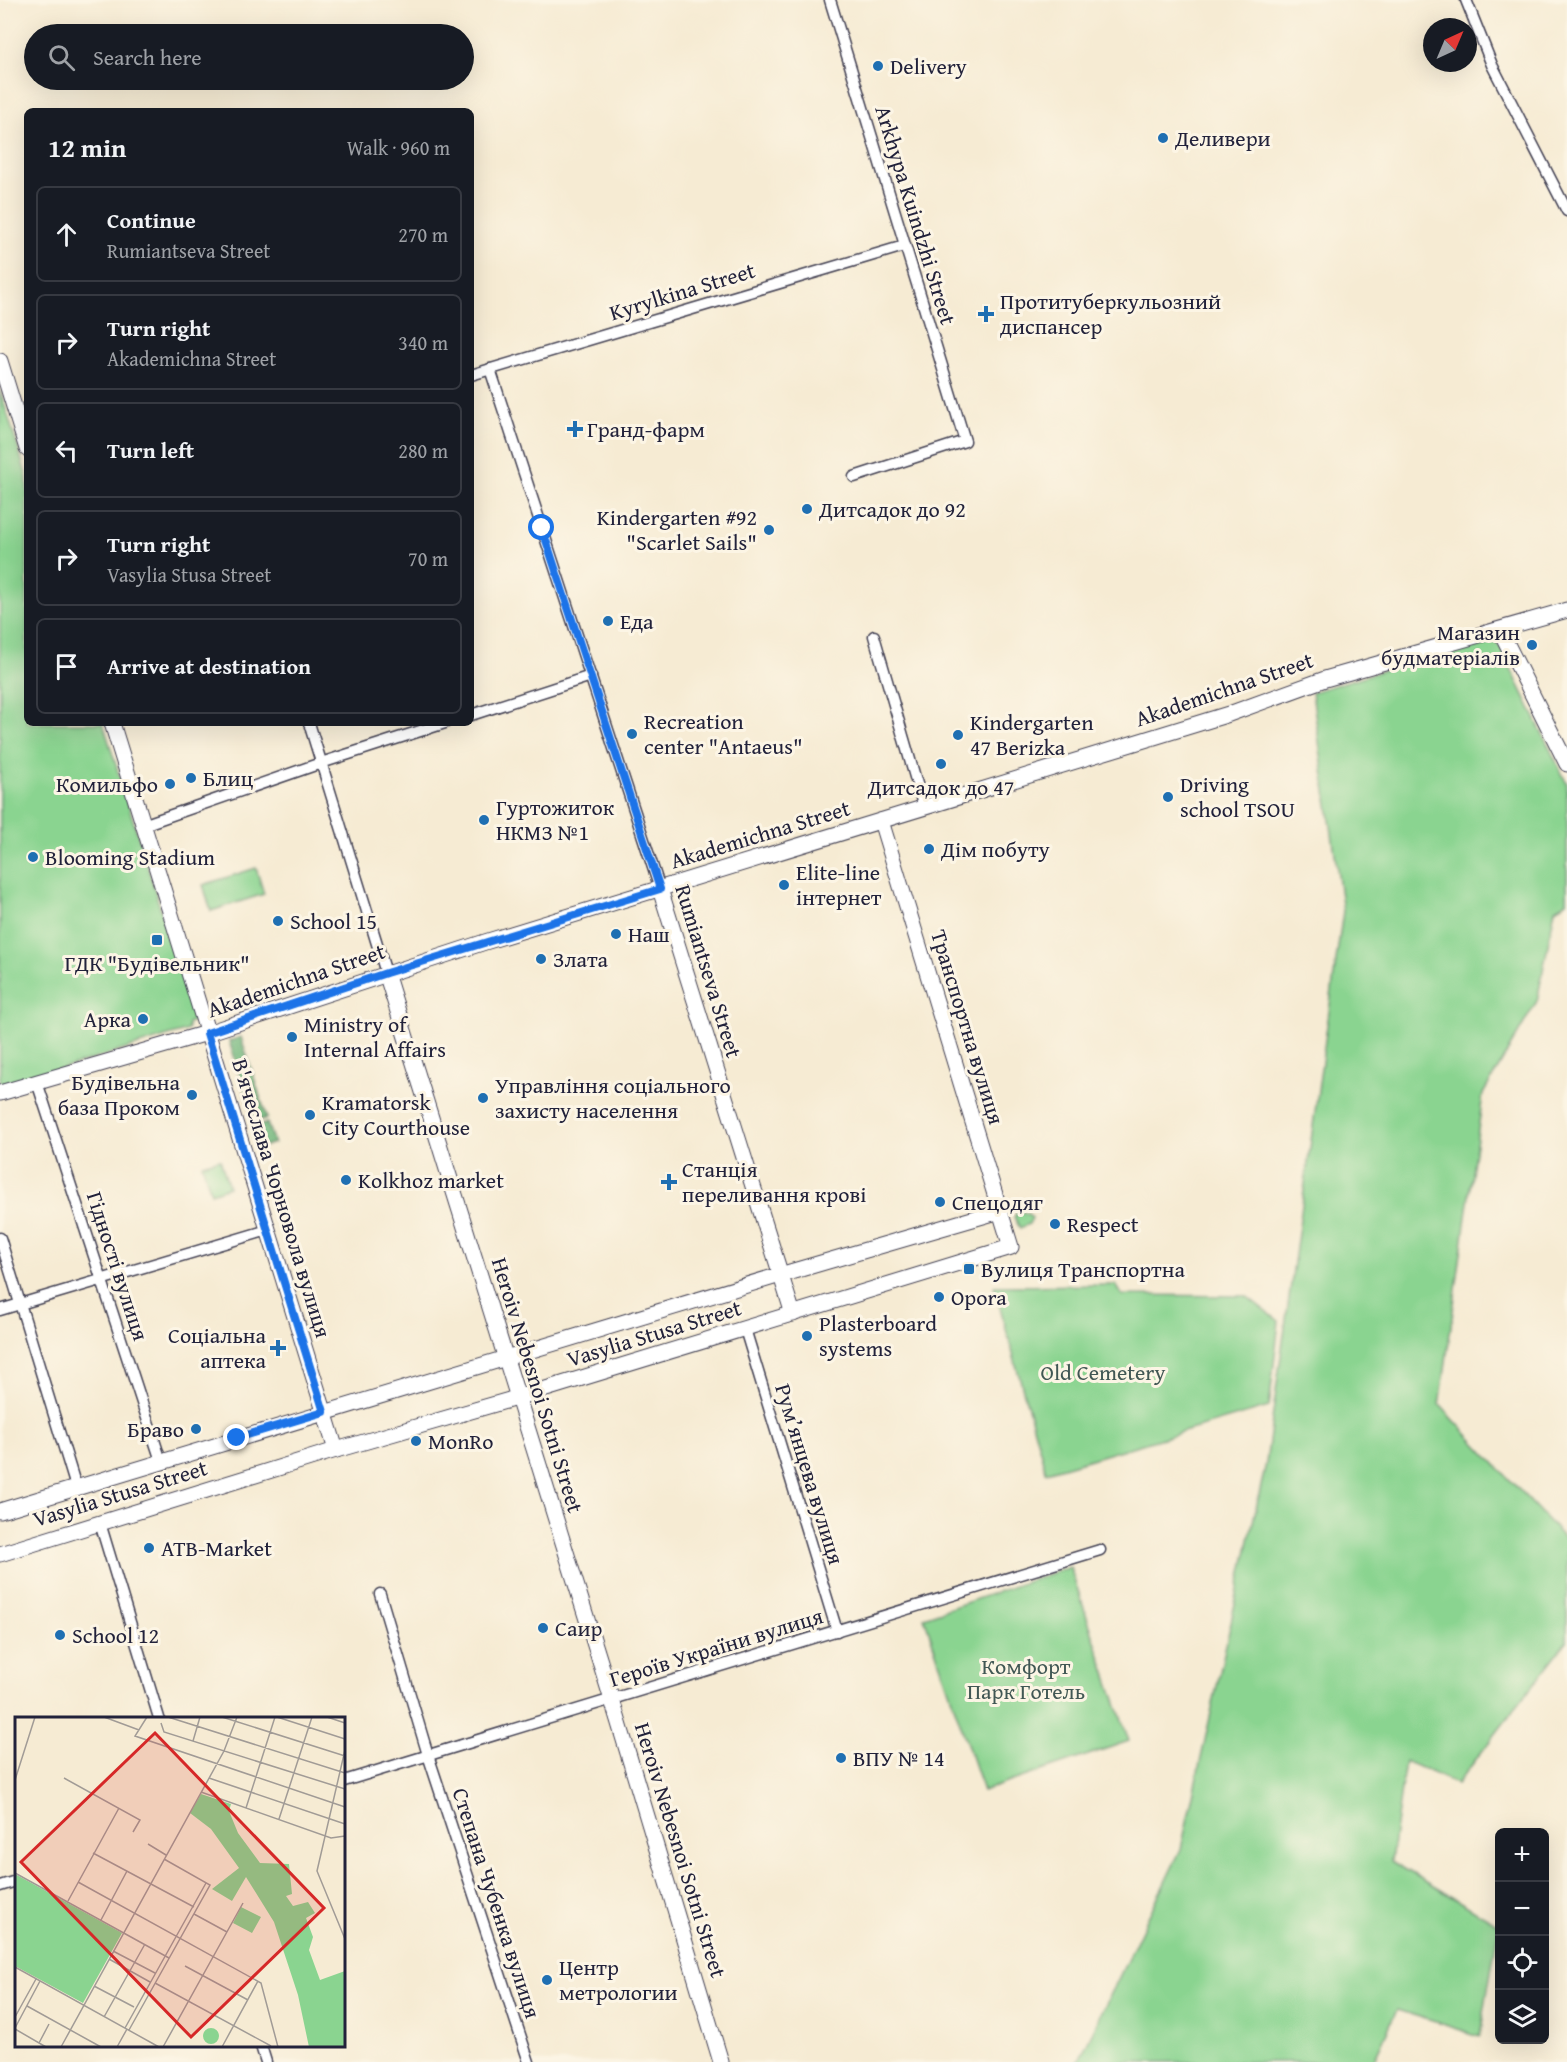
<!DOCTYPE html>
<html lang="en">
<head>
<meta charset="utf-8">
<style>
	body { margin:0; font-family:"Gentium Book Plus",serif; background:#242831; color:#f1f3f6 }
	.controls { position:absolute; right:18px; bottom:18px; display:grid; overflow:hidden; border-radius:9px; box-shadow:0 6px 24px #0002 }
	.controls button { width:54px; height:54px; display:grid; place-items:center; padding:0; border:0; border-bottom:2px solid #363941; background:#171b24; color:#f1f3f6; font:30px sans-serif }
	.compass { position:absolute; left:1423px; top:18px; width:54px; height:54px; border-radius:50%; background:#171b24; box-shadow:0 6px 24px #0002; rotate:44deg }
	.stop { position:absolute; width:18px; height:18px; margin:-14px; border:4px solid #1a73e8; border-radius:50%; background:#fff }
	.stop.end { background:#1a73e8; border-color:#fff; box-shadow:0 2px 6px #0008 }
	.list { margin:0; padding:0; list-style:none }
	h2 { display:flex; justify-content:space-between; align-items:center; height:78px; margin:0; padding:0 24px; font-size:26px }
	h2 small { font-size:20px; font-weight:400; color:#9ea1a6 }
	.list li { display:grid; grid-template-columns:39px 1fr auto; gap:18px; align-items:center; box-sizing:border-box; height:96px; margin:0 12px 12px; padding:0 12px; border:2px solid #363941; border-radius:9px }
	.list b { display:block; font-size:22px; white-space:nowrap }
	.list p { margin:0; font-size:20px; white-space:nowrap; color:#9ea1a6 }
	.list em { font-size:20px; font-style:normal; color:#9ea1a6 }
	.icon { flex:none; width:33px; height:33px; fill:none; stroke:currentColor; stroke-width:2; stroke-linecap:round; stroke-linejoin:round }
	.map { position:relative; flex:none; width:1567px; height:2062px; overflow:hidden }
	.search { position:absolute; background:#171b24; box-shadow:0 6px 24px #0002; left:24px; top:24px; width:450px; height:66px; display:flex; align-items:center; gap:15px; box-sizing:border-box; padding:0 21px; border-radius:33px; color:#9ea1a6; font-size:22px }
	.panel { position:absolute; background:#171b24; box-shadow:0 6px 24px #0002; left:24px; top:108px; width:450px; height:618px; border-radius:9px }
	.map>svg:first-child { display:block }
	.green { fill:#8ad490; stroke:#567b66; stroke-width:1.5 }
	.forest { fill:#6fb67a; stroke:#486c5a; stroke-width:1.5 }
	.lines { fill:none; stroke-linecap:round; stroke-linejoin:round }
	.street-casing { stroke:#424052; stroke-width:13 }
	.secondary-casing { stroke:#424052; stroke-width:17 }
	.street { stroke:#fff; stroke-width:10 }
	.secondary { stroke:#fff; stroke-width:15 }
	.route { stroke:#1a73e8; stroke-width:8 }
	.poi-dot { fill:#1f6fb2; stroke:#fcf5e5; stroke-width:2 }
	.labels { text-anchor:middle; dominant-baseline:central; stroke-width:6; stroke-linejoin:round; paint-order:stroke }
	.poi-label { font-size:22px; fill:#22223b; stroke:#fcf5e5; text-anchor:start }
	.street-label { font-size:22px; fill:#22223b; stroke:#fcf5e5 }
	.park-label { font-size:22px; fill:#415754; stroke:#fcf5e5 }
	.inset-road { fill:none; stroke:#a19b96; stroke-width:1.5 }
	.view { fill:#d62828; fill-opacity:0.15; stroke:#d62828; stroke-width:3 }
	.inset-edge { fill:none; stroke:#22223b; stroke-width:3 }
</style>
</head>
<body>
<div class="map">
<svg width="1567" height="2062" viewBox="0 0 1567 2062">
	<rect width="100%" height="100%" fill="#fcf5e5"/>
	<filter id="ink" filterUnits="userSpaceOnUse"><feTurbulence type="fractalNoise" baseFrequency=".0167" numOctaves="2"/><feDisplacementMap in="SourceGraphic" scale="12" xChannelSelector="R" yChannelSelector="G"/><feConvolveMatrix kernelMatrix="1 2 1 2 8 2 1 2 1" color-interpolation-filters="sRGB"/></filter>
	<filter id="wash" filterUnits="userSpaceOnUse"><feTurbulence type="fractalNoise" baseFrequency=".008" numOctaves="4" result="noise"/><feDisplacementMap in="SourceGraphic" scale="24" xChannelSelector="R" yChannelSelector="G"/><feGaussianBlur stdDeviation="1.35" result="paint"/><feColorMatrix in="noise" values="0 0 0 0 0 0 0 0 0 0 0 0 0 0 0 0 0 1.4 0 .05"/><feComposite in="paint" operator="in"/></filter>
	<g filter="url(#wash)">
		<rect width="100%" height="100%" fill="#f6ebd3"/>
		<g class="green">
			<polygon points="0,390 27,477 27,723 103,723 195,1020 188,1023 188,1030 0,1088"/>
			<polygon points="1480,641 1492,641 1500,646 1567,784 1567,902 1555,909 1537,1001 1483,1094 1440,1405 1567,1541 1567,1641 1457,1784 1405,1761 1391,1861 1499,1925 1480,2036 1397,2010 1373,2062 1078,2062 1181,1849 1266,1463 1343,911 1312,692"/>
			<polygon points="256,868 264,894 211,911 203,885"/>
			<polygon points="220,1159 229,1187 211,1193 202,1164"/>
			<polygon points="1022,1212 1028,1214 1032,1218 1029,1224 1020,1228 1014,1217 1017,1213"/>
			<polygon points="1116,1285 1122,1295 1246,1296 1279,1321 1269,1407 1046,1472 994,1286"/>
			<polygon points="1070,1567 1129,1741 983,1791 924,1617"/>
		</g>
		<g class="forest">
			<polygon points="241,1037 267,1118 254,1122 229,1041"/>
			<polygon points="267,1123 274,1143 262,1147 256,1127"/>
		</g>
	</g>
	<g filter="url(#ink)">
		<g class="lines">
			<g class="street-casing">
				<g id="street">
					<polyline points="830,0 965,441 854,477"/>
					<polyline points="1466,0 1492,65 1567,211"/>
					<polyline points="490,369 660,889"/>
					<polyline points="471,375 904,246"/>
					<polyline points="874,636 924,808"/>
					<polyline points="471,715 591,676"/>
					<polyline points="309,723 386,973"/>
					<polyline points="143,825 321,763 445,723"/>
					<polyline points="37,1082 161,1461"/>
					<polyline points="0,1238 76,1487"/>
					<polyline points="0,1310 268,1230"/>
					<polyline points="745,1329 837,1631"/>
					<polyline points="100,1523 159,1718"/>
					<polyline points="380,1594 428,1755 529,2062"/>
					<polyline points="344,1781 1100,1550"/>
					<polyline points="0,1886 16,1881"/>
					<polyline points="261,2046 266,2062"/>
				</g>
			</g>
			<g class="secondary-casing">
				<g id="secondary">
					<polyline points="0,361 27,449"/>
					<polyline points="1500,630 1567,764"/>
					<polyline points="112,723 336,1450"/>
					<polyline points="660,889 793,1314"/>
					<polyline points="386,973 612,1700 721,2062"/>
					<polyline points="0,1093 207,1033 485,942 1229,714 1325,679 1567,610"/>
					<polyline points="0,1511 780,1275 1000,1211"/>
					<polyline points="0,1554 336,1450 523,1396 1011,1247 881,821"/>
				</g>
			</g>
			<use href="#street" class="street"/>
			<use href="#secondary" class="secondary"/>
		</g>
	</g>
	<g class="lines" filter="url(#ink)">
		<polyline class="route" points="237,1438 324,1412 207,1033 386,973 660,889 542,528"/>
	</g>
	<g class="poi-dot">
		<circle cx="878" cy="66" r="6"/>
		<circle cx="1163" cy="138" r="6"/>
		<path d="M983 305h6v6h6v6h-6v6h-6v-6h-6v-6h6z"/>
		<path d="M572 420h6v6h6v6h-6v6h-6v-6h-6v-6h6z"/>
		<circle cx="807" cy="509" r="6"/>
		<circle cx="769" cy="530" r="6"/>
		<circle cx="608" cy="621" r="6"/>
		<circle cx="1532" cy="645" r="6"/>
		<circle cx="632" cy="734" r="6"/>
		<circle cx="958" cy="735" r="6"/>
		<circle cx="941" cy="764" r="6"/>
		<circle cx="191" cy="778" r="6"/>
		<circle cx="170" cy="784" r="6"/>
		<circle cx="1168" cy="797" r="6"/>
		<circle cx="484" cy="820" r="6"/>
		<circle cx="929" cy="849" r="6"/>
		<circle cx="33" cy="857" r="6"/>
		<circle cx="784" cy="885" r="6"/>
		<circle cx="278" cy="921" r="6"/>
		<circle cx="616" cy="934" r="6"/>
		<rect x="151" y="934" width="12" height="12" rx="3"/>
		<circle cx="541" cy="959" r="6"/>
		<circle cx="143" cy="1019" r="6"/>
		<circle cx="292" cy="1037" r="6"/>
		<circle cx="192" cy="1095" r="6"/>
		<circle cx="483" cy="1098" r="6"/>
		<circle cx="310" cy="1115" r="6"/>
		<circle cx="346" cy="1180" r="6"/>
		<path d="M666 1173h6v6h6v6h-6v6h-6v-6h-6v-6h6z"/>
		<circle cx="940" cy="1202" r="6"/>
		<circle cx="1055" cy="1224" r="6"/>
		<rect x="963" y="1263" width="12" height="12" rx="3"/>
		<circle cx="939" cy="1297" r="6"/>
		<circle cx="807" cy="1336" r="6"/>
		<path d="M275 1339h6v6h6v6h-6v6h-6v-6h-6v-6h6z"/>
		<circle cx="196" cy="1429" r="6"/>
		<circle cx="416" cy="1441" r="6"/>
		<circle cx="149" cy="1548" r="6"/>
		<circle cx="543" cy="1628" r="6"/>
		<circle cx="60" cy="1635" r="6"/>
		<circle cx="841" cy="1758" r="6"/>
		<circle cx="547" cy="1980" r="6"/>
	</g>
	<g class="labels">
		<g class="poi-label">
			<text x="890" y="66">Delivery</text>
			<text x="1175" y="138">Деливери</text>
			<text x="1000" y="301">Протитуберкульозний<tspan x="1000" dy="25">диспансер</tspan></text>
			<text x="587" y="429">Гранд-фарм</text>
			<text x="819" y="509">Дитсадок до 92</text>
			<text x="757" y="517" text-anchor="end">Kindergarten #92<tspan x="757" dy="25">"Scarlet Sails"</tspan></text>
			<text x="620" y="621">Еда</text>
			<text x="1520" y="632" text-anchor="end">Магазин<tspan x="1520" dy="25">будматеріалів</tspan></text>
			<text x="644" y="721">Recreation<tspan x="644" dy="25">center "Antaeus"</tspan></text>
			<text x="970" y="722">Kindergarten<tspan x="970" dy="25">47 Berizka</tspan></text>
			<text x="203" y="778">Блиц</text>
			<text x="158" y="784" text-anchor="end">Комильфо</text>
			<text x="1180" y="784">Driving<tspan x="1180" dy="25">school TSOU</tspan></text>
			<text x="941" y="787" text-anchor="middle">Дитсадок до 47</text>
			<text x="496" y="807">Гуртожиток<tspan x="496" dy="25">НКМЗ №1</tspan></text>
			<text x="941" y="849">Дім побуту</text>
			<text x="45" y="857">Blooming Stadium</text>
			<text x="796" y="872">Elite-line<tspan x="796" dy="25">інтернет</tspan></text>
			<text x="290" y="921">School 15</text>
			<text x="628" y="934">Наш</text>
			<text x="553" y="959">Злата</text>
			<text x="157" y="963" text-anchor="middle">ГДК "Будівельник"</text>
			<text x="131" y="1019" text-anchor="end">Арка</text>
			<text x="304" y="1024">Ministry of<tspan x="304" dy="25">Internal Affairs</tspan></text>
			<text x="180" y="1082" text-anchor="end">Будівельна<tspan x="180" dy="25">база Проком</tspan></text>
			<text x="495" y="1085">Управління соціального<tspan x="495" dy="25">захисту населення</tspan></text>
			<text x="322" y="1102">Kramatorsk<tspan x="322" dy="25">City Courthouse</tspan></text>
			<text x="682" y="1169">Станція<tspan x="682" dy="25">переливання крові</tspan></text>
			<text x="358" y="1180">Kolkhoz market</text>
			<text x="952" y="1202">Спецодяг</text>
			<text x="1067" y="1224">Respect</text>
			<text x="981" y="1269">Вулиця Транспортна</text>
			<text x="951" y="1297">Opora</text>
			<text x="819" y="1323">Plasterboard<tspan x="819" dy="25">systems</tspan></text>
			<text x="266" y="1335" text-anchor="end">Соціальна<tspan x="266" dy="25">аптека</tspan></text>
			<text x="184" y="1429" text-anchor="end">Браво</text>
			<text x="428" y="1441">MonRo</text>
			<text x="161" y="1548">ATB-Market</text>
			<text x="555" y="1628">Саир</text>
			<text x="72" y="1635">School 12</text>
			<text x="853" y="1758">ВПУ № 14</text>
			<text x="559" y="1967">Центр<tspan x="559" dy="25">метрологии</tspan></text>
		</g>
		<g class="street-label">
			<text transform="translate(916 215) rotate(73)">Arkhypa Kuindzhi Street</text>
			<text transform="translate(682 291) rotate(-17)">Kyrylkina Street</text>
			<text transform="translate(1224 689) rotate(-19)">Akademichna Street</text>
			<text transform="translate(760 834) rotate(-17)">Akademichna Street</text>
			<text transform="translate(709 971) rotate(73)">Rumiantseva Street</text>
			<text transform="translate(296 980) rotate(-19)">Akademichna Street</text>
			<text transform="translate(968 1027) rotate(73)">Транспортна вулиця</text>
			<text transform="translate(282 1198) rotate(73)">В'ячеслава Чорновола вулиця</text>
			<text transform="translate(118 1266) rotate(72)">Гідності вулиця</text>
			<text transform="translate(654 1333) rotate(-17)">Vasylia Stusa Street</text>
			<text transform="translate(538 1385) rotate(73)">Heroiv Nebesnoi Sotni Street</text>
			<text transform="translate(810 1474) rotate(73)">Рум’янцева вулиця</text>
			<text transform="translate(120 1493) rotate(-17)">Vasylia Stusa Street</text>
			<text transform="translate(716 1647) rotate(-17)">Героїв України вулиця</text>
			<text transform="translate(681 1850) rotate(73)">Heroiv Nebesnoi Sotni Street</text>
			<text transform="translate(497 1903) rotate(72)">Степана Чубенка вулиця</text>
		</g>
		<g class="park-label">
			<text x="1103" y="1372">Old Cemetery</text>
			<text x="1026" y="1666">Комфорт<tspan x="1026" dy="25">Парк Готель</tspan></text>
		</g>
	</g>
	<g transform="translate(15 1717)">
		<rect width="330" height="330" fill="#f6ebd3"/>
		<path d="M186 77 216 87 214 94 223 116 245 146 274 147 277 177 271 179 278 189 293 185 300 196 291 201 298 220 294 233 305 263 330 254V330H294L283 278 259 205 231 160 217 184 197 172 224 151 196 112 175 96ZM0 157 107 216 68 286 0 249ZM226 190 246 200 237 216 218 206ZM188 319a8 8 0 1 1 16 0a8 8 0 1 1-16 0Z" fill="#8ad490"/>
		<path class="inset-road" d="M89 0 124 13M132 0 120 19 330 90M153 0 330 56M207 0 330 39M262 0 330 22M312 0 330 6M146 6 149 15 330 72M178 24 185 0M330 33 302 154 330 222M49 61 125 103 118 115M194 61 330 107M0 63 20 0M186 75 316 121 330 119M231 91 260 0M264 102 297 0M133 127 151 138M78 136 179 190M0 156 154 241M63 165 246 266 263 330M53 184 104 91M179 197 212 215M86 203 112 154M98 234 140 256M94 242 135 265M170 249 233 283M0 250 144 330M140 266 256 329M79 269 119 290M12 289 86 330M0 300 21 262M89 300 130 227M0 311 25 264M110 311 191 166M0 312 31 330M114 313 195 168 149 142M24 326 34 307M46 330 209 34 222 0M102 330 112 312M148 330 228 186M207 330 243 264"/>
		<path class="view" d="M140 16 309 191 176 320 6 145Z"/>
		<rect width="330" height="330" class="inset-edge"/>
	</g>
</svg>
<div class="controls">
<button>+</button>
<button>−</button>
<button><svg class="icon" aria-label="locate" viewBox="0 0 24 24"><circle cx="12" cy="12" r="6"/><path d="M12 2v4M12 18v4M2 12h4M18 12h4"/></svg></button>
<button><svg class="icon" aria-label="layers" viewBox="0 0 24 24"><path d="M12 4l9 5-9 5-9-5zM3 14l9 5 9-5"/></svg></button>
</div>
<svg class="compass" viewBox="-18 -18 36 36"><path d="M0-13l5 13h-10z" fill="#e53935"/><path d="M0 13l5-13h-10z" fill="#9ea1a6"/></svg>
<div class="stop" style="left:542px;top:528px"></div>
<div class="stop end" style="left:237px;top:1438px"></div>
<div class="search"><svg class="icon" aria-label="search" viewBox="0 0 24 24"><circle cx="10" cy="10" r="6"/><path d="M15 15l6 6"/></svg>Search here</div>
<section class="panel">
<h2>12 min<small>Walk · 960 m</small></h2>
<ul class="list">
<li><svg class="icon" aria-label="ahead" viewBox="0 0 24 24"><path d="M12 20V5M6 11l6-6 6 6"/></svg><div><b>Continue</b><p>Rumiantseva Street</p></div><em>270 m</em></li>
<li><svg class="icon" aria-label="right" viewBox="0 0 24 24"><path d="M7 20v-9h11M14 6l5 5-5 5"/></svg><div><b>Turn right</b><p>Akademichna Street</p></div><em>340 m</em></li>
<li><svg class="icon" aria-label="left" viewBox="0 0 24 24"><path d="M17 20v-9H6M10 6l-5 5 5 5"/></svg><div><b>Turn left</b></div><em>280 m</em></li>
<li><svg class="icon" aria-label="right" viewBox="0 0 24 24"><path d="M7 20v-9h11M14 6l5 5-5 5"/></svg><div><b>Turn right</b><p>Vasylia Stusa Street</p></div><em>70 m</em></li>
<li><svg class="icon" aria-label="arrive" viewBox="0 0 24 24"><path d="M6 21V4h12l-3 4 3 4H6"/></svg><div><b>Arrive at destination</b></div></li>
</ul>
</section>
</div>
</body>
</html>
